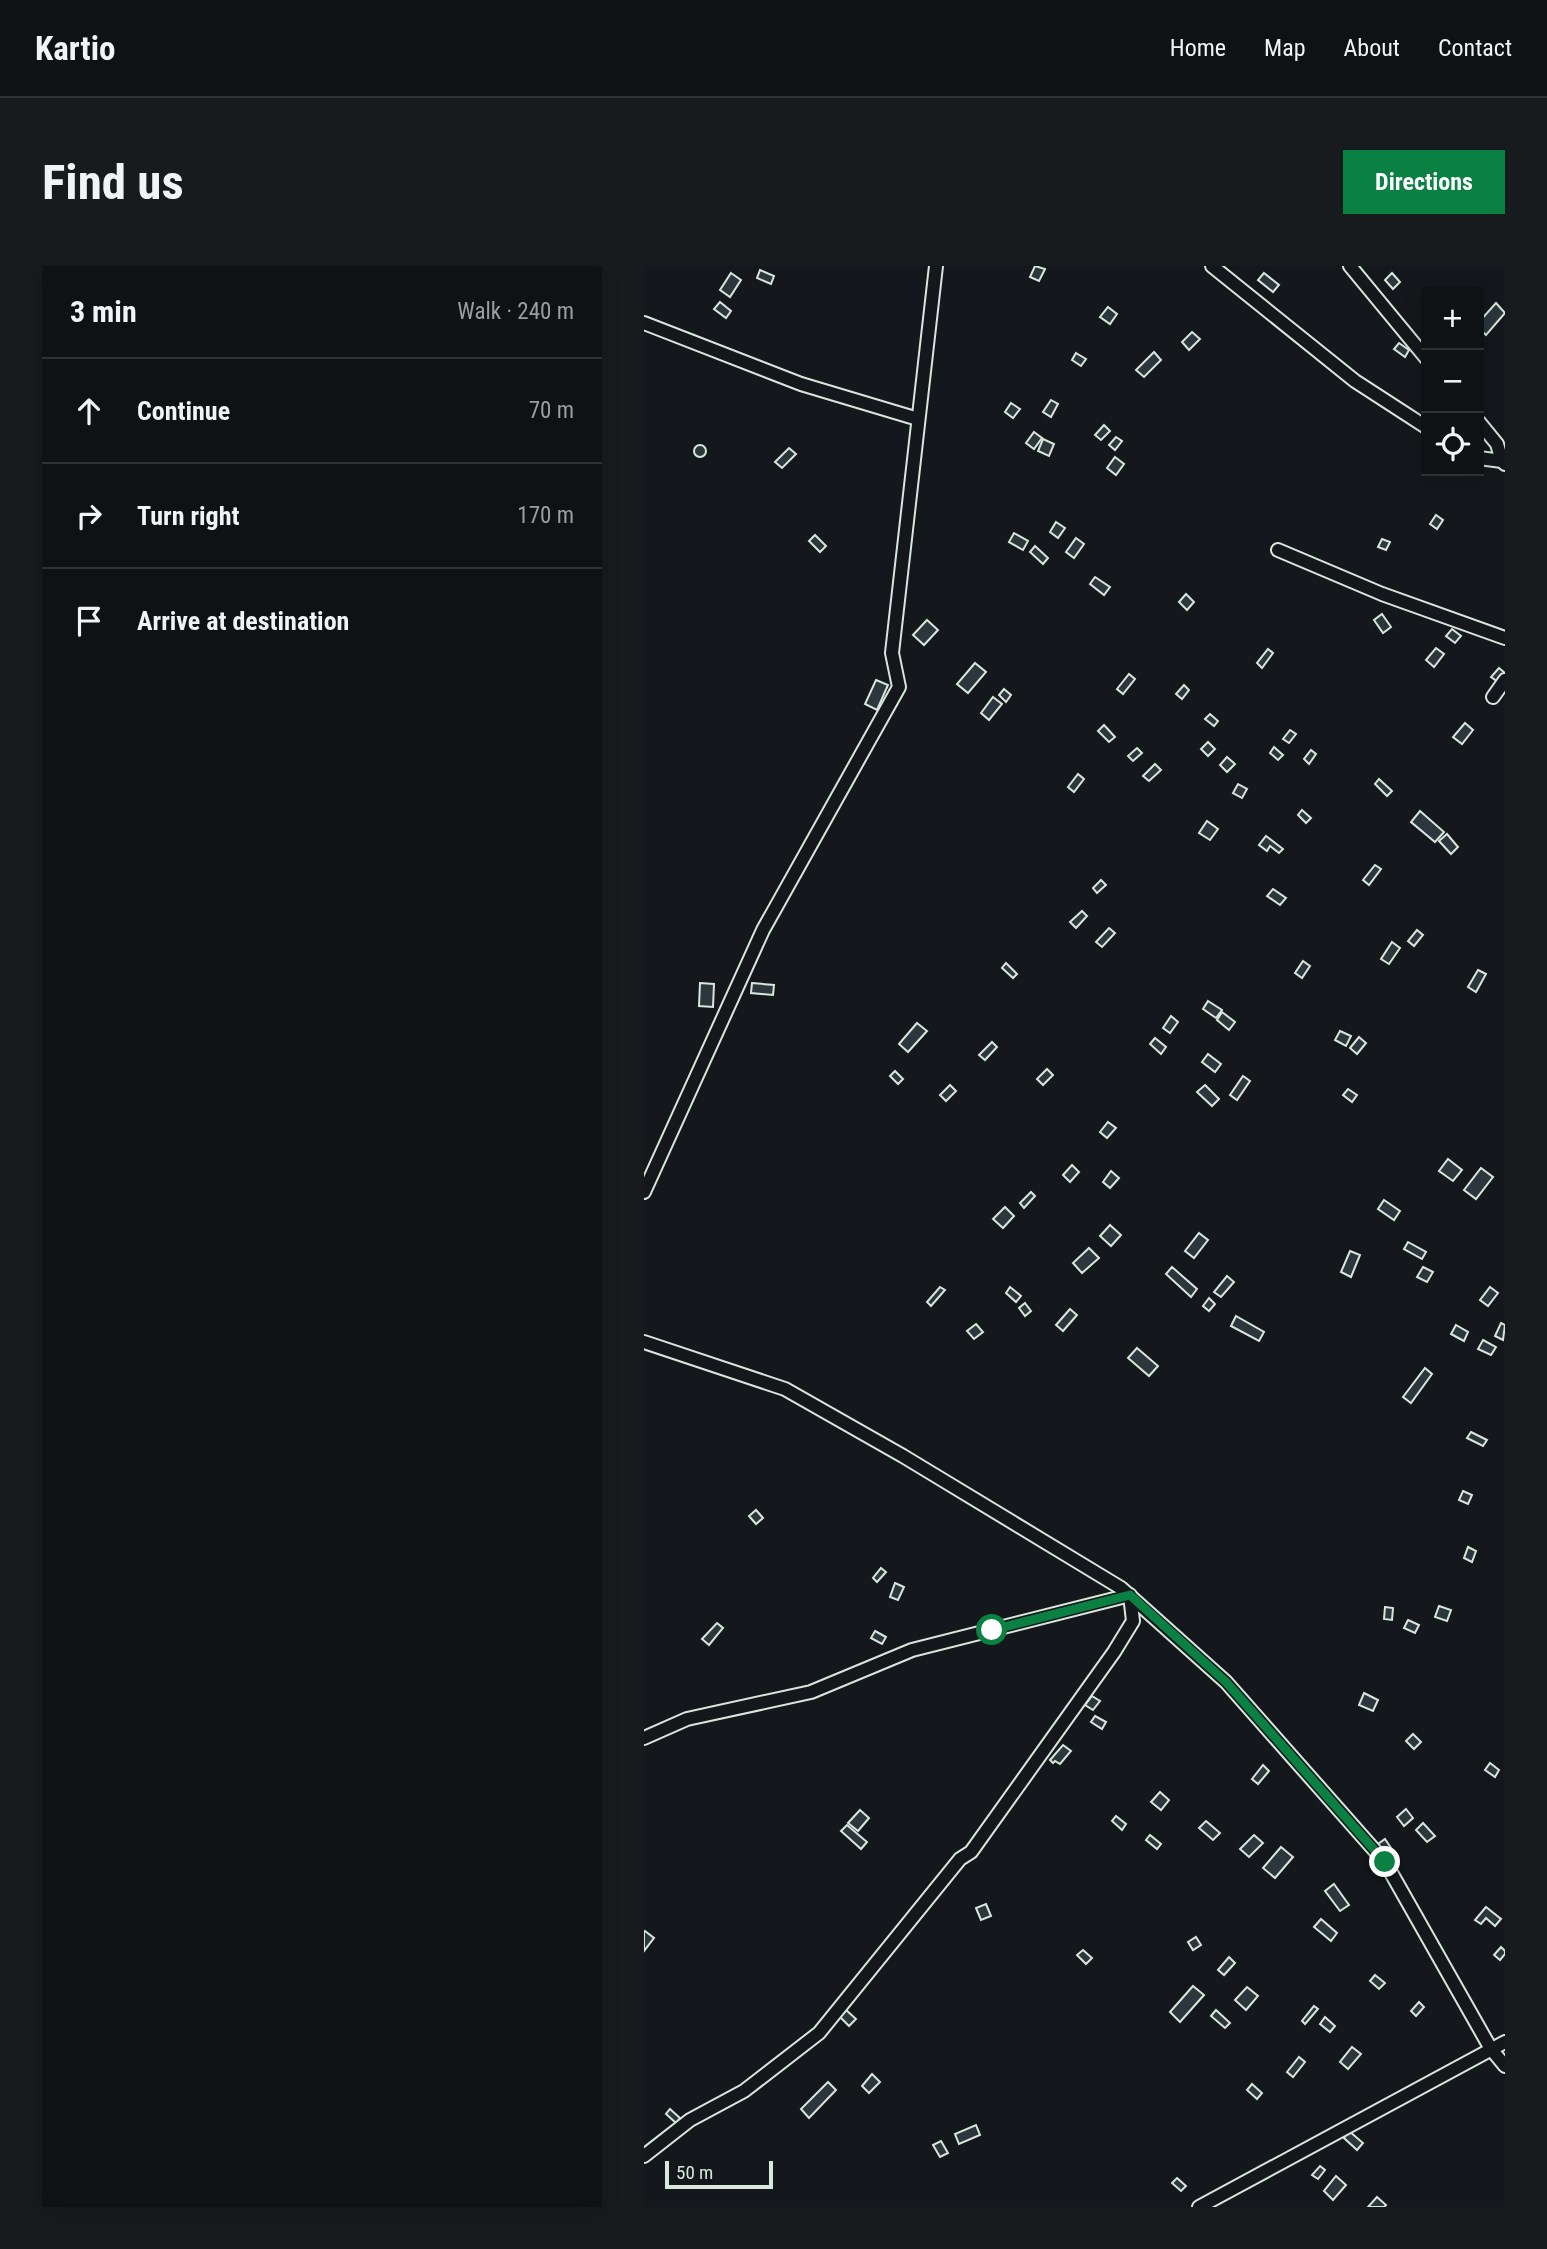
<!DOCTYPE html>
<html lang="en">
<head>
<meta charset="utf-8">
<style>
	body { margin:0; font-family:"Roboto Condensed",sans-serif; background:#181b1e; color:#f1f3f6 }
	.controls { position:absolute; right:21px; top:21px; display:grid; overflow:hidden; border-radius:0px; box-shadow:0 4px 18px #0003 }
	.controls button { width:63px; height:63px; display:grid; place-items:center; padding:0; border:0; border-bottom:2px solid #2f3234; background:#0f1215; color:#f1f3f6; font:35px sans-serif }
	.scale { position:absolute; left:21px; bottom:18px; width:108px; box-sizing:border-box; padding-left:7px; border:4px solid #d8e6dc; border-top:0; font-size:19px; line-height:24px; white-space:nowrap; color:#d8e6dc; -webkit-text-stroke:5px #14181c; paint-order:stroke }
	.stop { position:absolute; width:21px; height:21px; margin:-16px; border:5px solid #0b8043; border-radius:50%; background:#fff }
	.stop.end { background:#0b8043; border-color:#fff; box-shadow:0 2px 7px #0008 }
	.list { margin:0; padding:0; list-style:none }
	h2 { display:flex; justify-content:space-between; align-items:center; height:91px; margin:0; padding:0 28px; font-size:30px }
	h2 small { font-size:23px; font-weight:400; color:#9b9ea0 }
	.list li { display:grid; grid-template-columns:46px 1fr auto; gap:21px; align-items:center; box-sizing:border-box; height:105px; padding:0 28px; border-top:2px solid #2f3234 }
	.list b { display:block; font-size:26px; white-space:nowrap }
	.list em { font-size:23px; font-style:normal; color:#9b9ea0 }
	.icon { flex:none; width:38px; height:38px; fill:none; stroke:currentColor; stroke-width:2; stroke-linecap:round; stroke-linejoin:round }
	.map { position:relative; flex:none; width:861px; height:1941px; overflow:hidden; border-radius:0px }
	header { display:flex; align-items:center; gap:42px; box-sizing:border-box; height:98px; padding:0 35px; background:#0f1215; border-bottom:2px solid #2f3234 }
	header strong { font-size:33px }
	nav { display:flex; gap:38px; margin-inline-start:auto; font-size:24px }
	.intro { display:flex; align-items:center; justify-content:space-between; box-sizing:border-box; height:168px; padding:0 42px }
	h1 { margin:0; font-size:49px }
	.button { padding:18px 32px; border-radius:0px; background:#0b8043; color:#fff; font-size:24px; font-weight:700 }
	main { display:flex; gap:42px; padding:0 42px }
	aside { flex:1; background:#0f1215; border-radius:0px; box-shadow:0 4px 18px #0003 }
	.map>svg:first-child { display:block }
	.building { fill:#2c363c; stroke:#d8e6dc; stroke-width:2 }
	.lines { fill:none; stroke-linecap:round; stroke-linejoin:round }
	.minor-casing { stroke:#d8e6dc; stroke-width:16 }
	.minor { stroke:#14181c; stroke-width:12 }
	.route { stroke:#0b8043; stroke-width:9 }
</style>
</head>
<body>
<header>
<strong>Kartio</strong>
<nav><a>Home</a><a>Map</a><a>About</a><a>Contact</a></nav>
</header>
<div class="intro"><h1>Find us</h1><a class="button">Directions</a></div>
<main>
<aside>
<h2>3 min<small>Walk · 240 m</small></h2>
<ul class="list">
<li><svg class="icon" aria-label="ahead" viewBox="0 0 24 24"><path d="M12 20V5M6 11l6-6 6 6"/></svg><div><b>Continue</b></div><em>70 m</em></li>
<li><svg class="icon" aria-label="right" viewBox="0 0 24 24"><path d="M7 20v-9h11M14 6l5 5-5 5"/></svg><div><b>Turn right</b></div><em>170 m</em></li>
<li><svg class="icon" aria-label="arrive" viewBox="0 0 24 24"><path d="M6 21V4h12l-3 4 3 4H6"/></svg><div><b>Arrive at destination</b></div></li>
</ul>
</aside>
<div class="map">
<svg width="861" height="1941" viewBox="0 0 861 1941">
	<rect width="100%" height="100%" fill="#14181c"/>
	<g class="building">
		<polygon points="391,0 401,3 395,15 386,11"/>
		<polygon points="116,4 130,10 127,18 113,12"/>
		<polygon points="87,7 97,14 86,31 76,24"/>
		<polygon points="620,7 635,19 629,26 614,14"/>
		<polygon points="748,7 756,16 749,23 741,14"/>
		<polygon points="76,36 87,45 82,52 70,43"/>
		<polygon points="852,37 861,47 842,69 835,62 835,56"/>
		<polygon points="464,41 473,48 466,58 456,51"/>
		<polygon points="548,66 556,73 545,84 538,76"/>
		<polygon points="755,77 765,84 761,91 750,83"/>
		<polygon points="510,86 517,94 500,111 492,104"/>
		<polygon points="432,87 442,93 437,100 428,94"/>
		<polygon points="407,134 414,138 407,151 399,146"/>
		<polygon points="367,137 376,143 369,152 361,146"/>
		<polygon points="460,159 466,165 457,174 451,169"/>
		<polygon points="390,166 398,172 390,183 382,177"/>
		<polygon points="472,171 478,175 471,184 465,179"/>
		<polygon points="399,173 410,178 405,190 394,185"/>
		<circle cx="56" cy="185" r="6"/>
		<polygon points="145,182 152,188 138,202 131,196"/>
		<polygon points="471,191 480,198 472,209 463,202"/>
		<polygon points="792,249 799,254 793,263 786,258"/>
		<polygon points="412,256 421,262 414,272 406,266"/>
		<polygon points="370,267 384,275 379,284 365,276"/>
		<polygon points="171,269 182,280 176,286 165,275"/>
		<polygon points="432,272 440,278 430,292 422,286"/>
		<polygon points="738,273 746,276 742,284 734,281"/>
		<polygon points="391,280 404,292 399,298 386,286"/>
		<polygon points="451,311 466,321 460,329 446,318"/>
		<polygon points="542,328 550,336 543,344 535,336"/>
		<polygon points="738,348 747,361 739,367 730,354"/>
		<polygon points="283,354 294,364 280,379 269,369"/>
		<polygon points="808,363 817,370 811,377 802,370"/>
		<polygon points="792,382 800,388 790,401 782,394"/>
		<polygon points="624,383 629,387 618,402 613,397"/>
		<polygon points="331,397 342,406 324,427 313,418"/>
		<polygon points="855,402 861,407 854,416 847,411"/>
		<polygon points="485,408 491,413 479,428 473,423"/>
		<polygon points="232,414 244,419 233,444 221,438"/>
		<polygon points="540,419 545,424 538,433 532,428"/>
		<polygon points="360,423 367,429 362,436 355,429"/>
		<polygon points="349,431 358,438 345,454 337,447"/>
		<polygon points="566,448 574,455 570,460 561,453"/>
		<polygon points="821,457 829,464 818,478 809,471"/>
		<polygon points="460,459 471,471 465,476 454,465"/>
		<polygon points="646,464 652,468 645,477 639,473"/>
		<polygon points="564,476 571,483 564,490 557,483"/>
		<polygon points="630,481 639,489 634,494 626,487"/>
		<polygon points="493,482 498,487 489,495 484,490"/>
		<polygon points="667,484 672,488 665,498 660,493"/>
		<polygon points="583,491 591,498 583,506 576,499"/>
		<polygon points="511,498 517,504 505,515 499,510"/>
		<polygon points="434,508 440,513 430,526 424,521"/>
		<polygon points="735,513 748,525 743,530 731,518"/>
		<polygon points="594,518 603,523 598,532 589,527"/>
		<polygon points="658,544 667,552 662,557 654,549"/>
		<polygon points="776,545 800,566 791,576 767,556"/>
		<polygon points="563,555 574,563 566,574 555,567"/>
		<polygon points="803,568 814,581 807,588 795,575"/>
		<polygon points="622,570 639,583 635,587 626,580 623,585 615,579"/>
		<polygon points="731,599 737,603 725,619 719,614"/>
		<polygon points="457,614 462,619 453,627 449,622"/>
		<polygon points="629,623 642,632 636,639 623,630"/>
		<polygon points="438,645 443,650 432,662 426,656"/>
		<polygon points="465,662 471,667 458,681 452,676"/>
		<polygon points="773,664 779,669 770,680 764,675"/>
		<polygon points="748,676 756,682 745,698 737,693"/>
		<polygon points="659,695 666,700 658,712 651,707"/>
		<polygon points="362,697 373,708 369,712 358,702"/>
		<polygon points="834,704 842,708 832,726 824,721"/>
		<polygon points="56,717 70,718 69,741 55,740"/>
		<polygon points="108,717 130,719 129,729 107,727"/>
		<polygon points="564,735 578,744 572,752 559,743"/>
		<polygon points="578,746 591,756 585,764 573,754"/>
		<polygon points="527,750 534,756 526,767 519,762"/>
		<polygon points="273,757 283,765 264,786 255,778"/>
		<polygon points="696,765 707,770 702,780 691,774"/>
		<polygon points="715,771 722,777 713,788 706,782"/>
		<polygon points="511,772 522,781 517,788 506,778"/>
		<polygon points="348,776 353,781 341,794 335,789"/>
		<polygon points="564,788 577,798 571,806 558,796"/>
		<polygon points="403,803 409,809 399,819 393,813"/>
		<polygon points="251,805 259,813 254,818 246,810"/>
		<polygon points="599,810 606,815 593,834 586,829"/>
		<polygon points="306,819 312,825 302,835 296,829"/>
		<polygon points="561,819 575,833 568,840 553,826"/>
		<polygon points="704,823 713,829 708,836 699,829"/>
		<polygon points="464,856 472,862 463,872 456,866"/>
		<polygon points="804,893 818,904 809,915 795,905"/>
		<polygon points="428,899 435,906 426,916 419,909"/>
		<polygon points="837,902 849,911 832,933 820,924"/>
		<polygon points="467,905 475,912 466,922 459,916"/>
		<polygon points="387,926 391,930 380,942 376,937"/>
		<polygon points="740,934 756,945 750,954 734,943"/>
		<polygon points="361,941 370,950 359,962 349,953"/>
		<polygon points="466,959 477,969 467,980 456,970"/>
		<polygon points="555,967 564,974 550,992 541,985"/>
		<polygon points="764,976 782,986 778,993 760,983"/>
		<polygon points="445,982 455,992 438,1007 429,997"/>
		<polygon points="706,985 716,989 707,1011 697,1006"/>
		<polygon points="528,1001 553,1023 547,1031 522,1008"/>
		<polygon points="779,1001 789,1006 783,1016 773,1011"/>
		<polygon points="583,1010 590,1016 577,1031 570,1026"/>
		<polygon points="296,1021 301,1024 287,1040 283,1036"/>
		<polygon points="366,1021 377,1030 372,1036 362,1027"/>
		<polygon points="846,1021 854,1027 844,1040 836,1034"/>
		<polygon points="565,1032 571,1038 565,1045 559,1040"/>
		<polygon points="381,1037 387,1045 381,1050 375,1042"/>
		<polygon points="426,1043 433,1049 419,1065 412,1059"/>
		<polygon points="592,1050 620,1066 615,1075 587,1060"/>
		<polygon points="857,1057 861,1059 859,1074 851,1070"/>
		<polygon points="332,1058 339,1066 330,1073 323,1065"/>
		<polygon points="812,1059 824,1066 820,1075 807,1068"/>
		<polygon points="839,1074 852,1081 847,1089 834,1083"/>
		<polygon points="493,1082 514,1100 505,1110 484,1092"/>
		<polygon points="781,1102 788,1108 767,1137 759,1131"/>
		<polygon points="827,1166 843,1174 839,1180 823,1172"/>
		<polygon points="819,1225 828,1229 824,1238 815,1234"/>
		<polygon points="112,1244 119,1252 112,1258 105,1250"/>
		<polygon points="824,1281 832,1285 828,1296 820,1292"/>
		<polygon points="237,1302 242,1306 233,1316 229,1312"/>
		<polygon points="251,1317 260,1321 254,1334 246,1331"/>
		<polygon points="795,1340 807,1344 803,1355 791,1351"/>
		<polygon points="741,1341 749,1342 748,1354 740,1353"/>
		<polygon points="764,1354 775,1359 771,1367 760,1362"/>
		<polygon points="73,1357 79,1362 65,1379 58,1373"/>
		<polygon points="231,1365 242,1371 238,1378 227,1372"/>
		<polygon points="720,1427 734,1434 729,1445 715,1439"/>
		<polygon points="448,1430 456,1435 449,1444 441,1439"/>
		<polygon points="451,1450 462,1456 458,1463 447,1456"/>
		<polygon points="769,1468 777,1476 770,1483 762,1475"/>
		<polygon points="419,1479 427,1485 416,1498 411,1495 409,1497 406,1494"/>
		<polygon points="846,1497 855,1504 851,1511 841,1504"/>
		<polygon points="619,1499 625,1505 614,1518 608,1513"/>
		<polygon points="516,1526 525,1534 517,1544 507,1536"/>
		<polygon points="762,1543 769,1552 760,1560 753,1551"/>
		<polygon points="216,1544 225,1552 214,1565 204,1557"/>
		<polygon points="472,1550 482,1558 478,1564 468,1555"/>
		<polygon points="562,1555 576,1567 569,1574 555,1562"/>
		<polygon points="779,1557 791,1570 783,1576 772,1564"/>
		<polygon points="203,1559 223,1576 217,1583 197,1565"/>
		<polygon points="506,1569 517,1578 513,1583 502,1574"/>
		<polygon points="610,1569 619,1577 605,1591 596,1583"/>
		<polygon points="741,1573 747,1582 740,1586 734,1578"/>
		<polygon points="637,1581 649,1591 631,1612 619,1602"/>
		<polygon points="690,1618 705,1639 696,1645 681,1625"/>
		<polygon points="342,1638 347,1650 337,1654 332,1642"/>
		<polygon points="842,1641 857,1653 851,1660 842,1652 837,1658 831,1654"/>
		<polygon points="677,1653 693,1667 687,1675 670,1661"/>
		<polygon points="1,1665 10,1672 0,1685 0,1666"/>
		<polygon points="552,1671 557,1679 549,1684 544,1676"/>
		<polygon points="857,1681 861,1685 861,1688 856,1694 850,1689"/>
		<polygon points="439,1684 448,1692 442,1698 433,1689"/>
		<polygon points="585,1691 591,1697 580,1709 574,1704"/>
		<polygon points="731,1709 741,1717 735,1723 726,1715"/>
		<polygon points="549,1720 560,1729 536,1756 526,1746"/>
		<polygon points="603,1721 614,1730 602,1744 591,1734"/>
		<polygon points="775,1736 780,1741 772,1750 767,1745"/>
		<polygon points="670,1740 674,1743 661,1758 658,1755"/>
		<polygon points="201,1743 212,1753 205,1760 195,1750"/>
		<polygon points="572,1744 586,1757 581,1762 567,1750"/>
		<polygon points="681,1751 691,1760 686,1766 676,1758"/>
		<polygon points="708,1781 717,1788 704,1803 696,1796"/>
		<polygon points="655,1791 661,1796 649,1811 643,1806"/>
		<polygon points="228,1808 236,1816 225,1827 218,1820"/>
		<polygon points="184,1816 192,1824 165,1852 157,1843"/>
		<polygon points="608,1818 618,1827 613,1833 603,1824"/>
		<polygon points="26,1843 36,1852 32,1857 22,1848"/>
		<polygon points="332,1859 336,1869 315,1878 311,1868"/>
		<polygon points="705,1865 719,1877 713,1884 700,1872"/>
		<polygon points="297,1875 304,1887 296,1891 289,1879"/>
		<polygon points="676,1900 681,1904 674,1913 668,1909"/>
		<polygon points="692,1910 702,1919 689,1934 680,1925"/>
		<polygon points="533,1912 542,1920 537,1925 528,1917"/>
		<polygon points="733,1931 742,1939 740,1941 724,1941"/>
	</g>
	<g class="lines">
		<g class="minor-casing">
			<g id="minor">
				<polyline points="568,0 711,115 782,161"/>
				<polyline points="706,0 782,92"/>
				<polyline points="0,57 157,118 274,153"/>
				<polyline points="835,156 853,178 858,195"/>
				<polyline points="835,192 858,195 861,198"/>
				<polyline points="634,284 738,328 861,372"/>
				<polyline points="849,431 861,414"/>
				<polyline points="0,926 119,664 255,421 248,387 292,0"/>
				<polyline points="0,1076 141,1123 259,1190 477,1322 582,1416 741,1596 847,1783 861,1800"/>
				<polyline points="0,1472 43,1453 167,1426 268,1384 486,1329 489,1355 470,1386 327,1586 316,1593 175,1767 100,1825 46,1854 0,1890"/>
				<polyline points="555,1941 861,1776"/>
			</g>
		</g>
		<use href="#minor" class="minor"/>
	</g>
	<g class="lines">
		<polyline class="route" points="348,1364 486,1329 582,1416 741,1596"/>
	</g>
</svg>
<div class="controls">
<button>+</button>
<button>−</button>
<button><svg class="icon" aria-label="locate" viewBox="0 0 24 24"><circle cx="12" cy="12" r="6"/><path d="M12 2v4M12 18v4M2 12h4M18 12h4"/></svg></button>
</div>
<div class="scale">50 m</div>
<div class="stop" style="left:348px;top:1364px"></div>
<div class="stop end" style="left:741px;top:1596px"></div>
</div>
</main>
</body>
</html>
